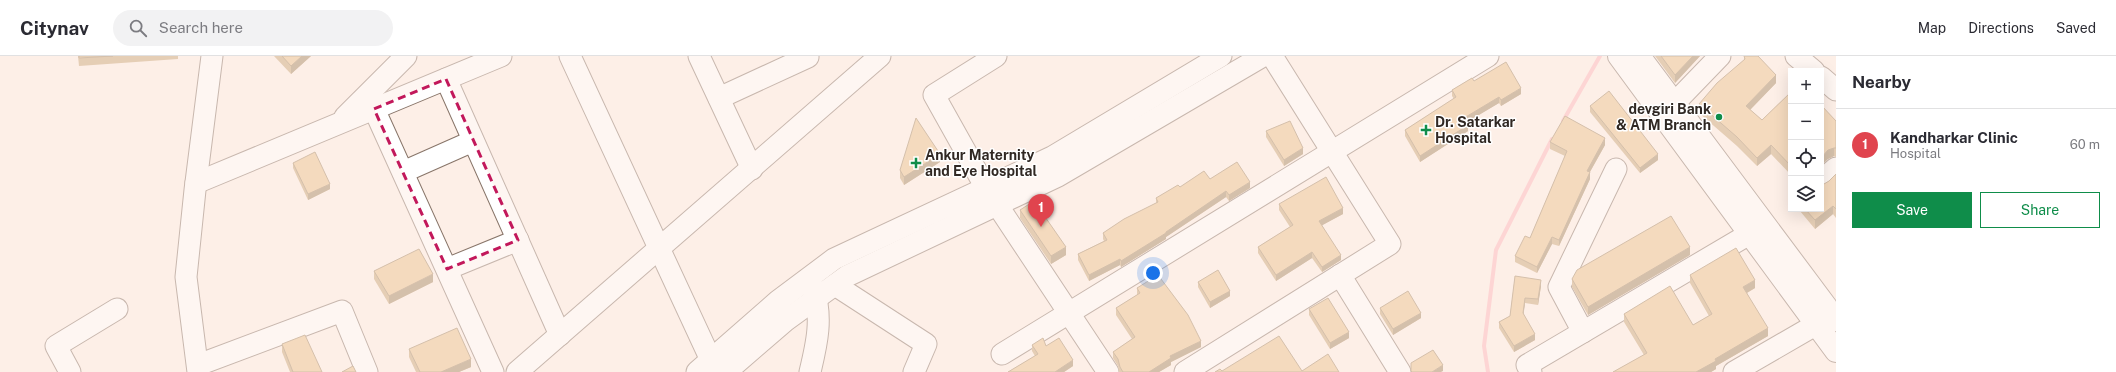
<!DOCTYPE html>
<html lang="en">
<head>
<meta charset="utf-8">
<style>
	body { margin:0; font-family:"Public Sans",sans-serif; background:#f2f2f3; color:#2b2b33 }
	.controls { position:absolute; right:12px; top:12px; display:grid; overflow:hidden; border-radius:0px; box-shadow:0 4px 16px #0002 }
	.controls button { width:36px; height:36px; display:grid; place-items:center; padding:0; border:0; border-bottom:1px solid #e1e1e2; background:#fff; color:#2b2b33; font:20px sans-serif }
	.you { position:absolute; left:1153px; top:217px; width:14px; height:14px; margin:-10px; border:3px solid #fff; border-radius:50%; background:#1a73e8; box-shadow:0 0 0 6px #1a73e833 }
	.badge { display:grid; place-items:center; width:26px; height:26px; border-radius:50%; background:#0f8d4a; color:#fff; font-size:13px; font-weight:700 }
	.pin { position:absolute; translate:-50% -33px; filter:drop-shadow(0 1px 2px #0008) }
	.pin::after { content:''; position:absolute; top:21px; width:14px; height:12px; background:inherit; clip-path:polygon(0 0,100% 0,50% 100%) }
	.list { margin:0; padding:0; list-style:none }
	h2 { display:flex; justify-content:space-between; align-items:center; height:52px; margin:0; padding:0 16px; font-size:17px }
	h2 small { font-size:13px; font-weight:400; color:#7c7c81 }
	.list li { display:grid; grid-template-columns:26px 1fr auto; gap:12px; align-items:center; box-sizing:border-box; height:72px; padding:0 16px; border-top:1px solid #e1e1e2 }
	.list b { display:block; font-size:15px; white-space:nowrap }
	.list p { margin:0; font-size:13px; white-space:nowrap; color:#7c7c81 }
	.list em { font-size:13px; font-style:normal; color:#7c7c81 }
	.actions { display:flex; gap:8px; padding:12px 16px }
	.actions a { flex:1; padding:9px 0; border:1px solid #0f8d4a; border-radius:0px; text-align:center; font-size:14px; color:#0f8d4a }
	.actions .main { background:#0f8d4a; color:#fff }
	.icon { flex:none; width:22px; height:22px; fill:none; stroke:currentColor; stroke-width:2; stroke-linecap:round; stroke-linejoin:round }
	.map { position:relative; flex:none; width:1836px; height:316px; overflow:hidden }
	header { display:flex; align-items:center; gap:24px; box-sizing:border-box; height:56px; padding:0 20px; background:#fff; border-bottom:1px solid #e1e1e2 }
	header strong { font-size:19px }
	nav { display:flex; gap:22px; margin-inline-start:auto; font-size:14px }
	.search { width:280px; height:36px; background:#f2f2f3; display:flex; align-items:center; gap:10px; box-sizing:border-box; padding:0 14px; border-radius:22px; color:#7c7c81; font-size:15px }
	main { display:flex }
	aside { flex:1; background:#fff }
	.map>svg:first-child { display:block }
	.lines { fill:none; stroke-linecap:round; stroke-linejoin:round }
	.stream { stroke:#fdb7bc; stroke-width:4 }
	.minor-casing { stroke:#887569; stroke-width:23 }
	.major-casing { stroke:#887569; stroke-width:24 }
	.minor { stroke:#fff; stroke-width:21 }
	.major { stroke:#fff; stroke-width:22 }
	.wall { fill:#c8a678 }
	.shaded-wall { fill:#a38762 }
	.building { fill:#e9c18c; stroke:#a38762 }
	.marked { fill:none; stroke:#c2185b; stroke-width:3; stroke-dasharray:8 5; stroke-linejoin:round }
	.poi-dot { fill:#0f8d4a; stroke:#fff; stroke-width:1.5 }
	.labels { text-anchor:middle; dominant-baseline:central; stroke-width:3; stroke-linejoin:round; paint-order:stroke }
	.poi-label { font-size:14px; font-weight:bold; fill:#302823; stroke:#fff; text-anchor:start }
</style>
</head>
<body>
<header>
<strong>Citynav</strong>
<div class="search"><svg class="icon" aria-label="search" viewBox="0 0 24 24"><circle cx="10" cy="10" r="6"/><path d="M15 15l6 6"/></svg>Search here</div>
<nav><a>Map</a><a>Directions</a><a>Saved</a></nav>
</header>
<main>
<div class="map">
<svg width="1836" height="316" viewBox="0 0 1836 316">
	<rect width="100%" height="100%" fill="#fdefe7"/>
	<g class="lines">
		<g class="stream">
			<polyline points="1563,65 1600,0"/>
			<polyline points="1488,316 1484,290 1496,194 1552,83"/>
		</g>
		<g class="minor-casing">
			<g id="minor">
				<polyline points="570,0 716,315"/>
				<polyline points="699,0 752,113"/>
				<polyline points="996,0 934,39 986,132 1108,316"/>
				<polyline points="1796,0 1814,15"/>
				<polyline points="1821,21 1836,34"/>
				<polyline points="446,23 560,279"/>
				<polyline points="719,42 808,1"/>
				<polyline points="374,53 493,316"/>
				<polyline points="1663,59 1720,0"/>
				<polyline points="345,61 406,0"/>
				<polyline points="403,116 473,85"/>
				<polyline points="1821,125 1836,112"/>
				<polyline points="196,127 501,0"/>
				<polyline points="447,213 518,184"/>
				<polyline points="1340,219 1400,316"/>
				<polyline points="835,229 926,288 914,316"/>
				<polyline points="1583,276 1559,231 1616,113"/>
				<polyline points="1002,298 1488,0"/>
				<polyline points="198,309 342,255 367,316"/>
				<polyline points="70,316 56,290 117,253"/>
				<polyline points="198,316 186,221 195,134 212,0"/>
				<polyline points="517,316 880,0"/>
				<polyline points="697,316 778,245 834,203 1052,101 1221,0"/>
				<polyline points="726,316 785,265 847,220 1058,120 1263,0"/>
				<path d="M810 316C817 287 823 261 813 231"/>
				<polyline points="1185,316 1390,188 1272,0"/>
				<polyline points="1531,316 1527,309 1751,177"/>
				<polyline points="1734,316 1817,268"/>
			</g>
		</g>
		<g class="major-casing">
			<g id="major">
				<polyline points="1619,0 1836,295"/>
				<polyline points="1639,0 1836,264"/>
			</g>
		</g>
		<use href="#minor" class="minor"/>
		<use href="#major" class="major"/>
	</g>
	<g class="wall">
		<polygon points="78,0 178,0 178,3 79,10"/>
		<polygon points="274,0 311,0 291,18"/>
		<polygon points="1655,0 1700,0 1675,27"/>
		<polygon points="1744,0 1776,27 1750,54 1762,64 1791,36 1791,119 1771,98 1757,110 1737,90 1699,57 1699,48 1744,4"/>
		<polygon points="1474,25 1521,38 1501,50 1499,47 1466,66 1468,75 1420,106 1405,80 1405,74 1454,43 1452,40 1452,34"/>
		<polygon points="1590,50 1658,104 1640,117 1590,56"/>
		<polygon points="1836,65 1836,101 1834,100 1828,103"/>
		<polygon points="1266,75 1303,98 1284,110 1266,81"/>
		<polygon points="1550,86 1605,89 1590,116 1590,123 1559,190 1552,188 1537,217 1515,206 1515,200 1530,182 1565,100 1550,93"/>
		<polygon points="940,106 904,129 900,122 900,114"/>
		<polygon points="293,107 330,133 308,144 293,112"/>
		<polygon points="1836,118 1836,162 1833,158 1815,173 1800,155 1800,153 1821,153 1824,128 1829,125"/>
		<polygon points="1210,123 1250,132 1229,145 1226,141 1166,181 1166,183 1121,211 1120,209 1089,225 1078,204 1078,198 1104,185 1103,183 1103,177 1156,147 1156,142 1180,131"/>
		<polygon points="1279,148 1343,158 1322,169 1341,204 1322,216 1312,202 1276,225 1258,197 1258,191 1290,171 1279,154"/>
		<polygon points="1020,154 1066,199 1051,208 1020,162"/>
		<polygon points="1690,199 1588,259 1572,231 1572,223"/>
		<polygon points="374,215 433,226 389,248 374,223"/>
		<polygon points="1690,219 1755,232 1747,237 1768,280 1716,310 1716,313 1711,316 1613,316 1644,299 1624,266 1624,258 1693,269 1709,260 1690,227"/>
		<polygon points="1515,220 1541,230 1538,249 1525,247 1523,258 1535,284 1514,296 1499,272 1499,266 1510,260"/>
		<polygon points="1198,226 1230,240 1210,252 1198,231"/>
		<polygon points="1137,232 1201,291 1171,306 1171,309 1159,316 1119,316 1118,310 1113,302 1113,296 1132,283 1116,259 1116,252 1137,239"/>
		<polygon points="1380,252 1421,262 1393,279 1380,258"/>
		<polygon points="1309,253 1349,282 1330,293 1309,259"/>
		<polygon points="282,288 322,316 290,316 282,296"/>
		<polygon points="1032,289 1046,290 1073,310 1064,316 1008,316 1035,300 1032,295"/>
		<polygon points="409,293 471,311 459,316 416,316 409,301"/>
	</g>
	<g class="shaded-wall">
		<polygon points="302,0 311,0 291,18 291,10"/>
		<polygon points="1693,0 1700,0 1675,27 1675,19"/>
		<polygon points="1776,19 1776,27 1746,58 1746,50"/>
		<polygon points="1521,32 1521,38 1501,50 1501,44"/>
		<polygon points="1499,41 1499,47 1464,68 1464,62"/>
		<polygon points="1468,69 1468,75 1420,106 1420,100"/>
		<polygon points="1605,82 1605,89 1587,121 1587,115"/>
		<polygon points="1771,89 1771,98 1757,110 1757,102"/>
		<polygon points="1303,92 1303,98 1284,110 1284,104"/>
		<polygon points="1834,92 1834,100 1828,103 1821,110 1821,102 1828,94"/>
		<polygon points="940,98 940,106 904,129 904,121"/>
		<polygon points="1658,98 1658,104 1640,117 1640,112"/>
		<polygon points="1590,116 1590,123 1559,190 1559,184"/>
		<polygon points="1250,126 1250,132 1229,145 1229,139"/>
		<polygon points="330,128 330,133 308,144 308,138"/>
		<polygon points="1226,135 1226,141 1166,181 1166,183 1121,211 1121,205"/>
		<polygon points="1833,150 1833,158 1815,173 1815,164"/>
		<polygon points="1343,152 1343,158 1319,171 1319,165"/>
		<polygon points="1552,181 1552,188 1537,217 1537,211"/>
		<polygon points="1066,191 1066,199 1051,208 1051,200"/>
		<polygon points="1690,191 1690,199 1588,259 1588,251"/>
		<polygon points="1312,196 1312,202 1276,225 1276,219"/>
		<polygon points="1341,199 1341,204 1322,216 1322,211"/>
		<polygon points="1120,203 1120,209 1089,225 1089,219"/>
		<polygon points="433,218 433,226 389,248 389,240"/>
		<polygon points="1541,224 1541,230 1538,249 1538,243"/>
		<polygon points="1755,224 1755,232 1743,239 1743,231"/>
		<polygon points="1230,235 1230,240 1210,252 1210,246"/>
		<polygon points="1525,242 1525,247 1523,263 1523,257"/>
		<polygon points="1421,257 1421,262 1393,279 1393,273"/>
		<polygon points="1768,272 1768,280 1716,310 1716,313 1711,316 1696,316 1715,303"/>
		<polygon points="1349,276 1349,282 1330,293 1330,287"/>
		<polygon points="1535,278 1535,284 1514,296 1514,290"/>
		<polygon points="1201,285 1201,291 1171,306 1171,309 1159,316 1149,316 1170,300"/>
		<polygon points="471,303 471,311 459,316 441,316"/>
		<polygon points="1073,304 1073,310 1064,316 1055,316"/>
		<polygon points="1443,309 1443,315 1441,316 1432,316"/>
	</g>
	<g class="building">
		<polygon points="79,0 113,0 79,2"/>
		<polygon points="282,0 302,0 291,10"/>
		<polygon points="1661,0 1693,0 1675,19"/>
		<polygon points="1744,0 1758,0 1776,19 1746,50 1762,64 1791,36 1791,110 1771,89 1757,102 1737,81 1699,48 1717,27 1745,3"/>
		<polygon points="1506,6 1521,32 1501,44 1499,41 1464,62 1468,69 1420,100 1405,74 1456,41 1452,34 1472,22 1474,25"/>
		<polygon points="1609,35 1658,98 1640,112 1590,50"/>
		<polygon points="1821,49 1836,65 1836,92 1834,92 1828,94 1821,102"/>
		<polygon points="1565,60 1605,82 1587,115 1590,116 1559,184 1552,181 1537,211 1515,200 1525,180 1530,182 1567,95 1550,86"/>
		<polygon points="916,62 940,98 904,121 900,114"/>
		<polygon points="1290,65 1303,92 1284,104 1266,75"/>
		<polygon points="315,96 330,128 308,138 293,107"/>
		<polygon points="1237,106 1250,126 1229,139 1226,135 1166,176 1166,177 1121,205 1120,203 1089,219 1078,198 1107,184 1103,177 1124,163 1158,146 1156,142 1178,129 1180,131 1204,115 1210,123"/>
		<polygon points="1836,118 1836,153 1833,150 1815,164 1805,153 1821,153 1821,128 1824,128 1829,125"/>
		<polygon points="1326,121 1343,152 1319,165 1341,199 1322,211 1312,196 1276,219 1258,191 1293,169 1279,148"/>
		<polygon points="1034,145 1066,191 1051,200 1020,154"/>
		<polygon points="1671,160 1690,191 1588,251 1572,223 1577,214"/>
		<polygon points="1736,192 1755,224 1743,231 1768,272 1715,303 1716,305 1696,316 1613,316 1647,297 1624,258 1670,230 1693,269 1712,258 1690,219"/>
		<polygon points="419,193 433,218 389,240 374,215"/>
		<polygon points="1218,214 1230,235 1210,246 1198,226"/>
		<polygon points="1158,219 1188,259 1201,285 1170,300 1171,302 1149,316 1123,316 1120,311 1118,303 1113,296 1135,281 1116,252 1140,237 1137,232"/>
		<polygon points="1515,220 1541,224 1538,243 1525,242 1523,257 1535,278 1514,290 1499,266 1510,260"/>
		<polygon points="1408,235 1421,257 1393,273 1380,252"/>
		<polygon points="1328,242 1349,276 1330,287 1309,253"/>
		<polygon points="457,272 471,303 441,316 420,316 409,293"/>
		<polygon points="305,279 322,316 293,316 282,288"/>
		<polygon points="1279,280 1302,315 1328,298 1339,316 1215,316 1220,313 1222,315"/>
		<polygon points="1043,282 1046,290 1059,282 1073,304 1055,316 1008,316 1038,298 1032,289"/>
		<polygon points="1433,294 1443,309 1432,316 1412,316 1411,315 1411,307"/>
		<polygon points="353,310 356,316 342,316"/>
	</g>
	<path d="M0 0H1836V316H0ZM446 23 518 184 447 213 374 53Z" fill="#fdefe7" fill-opacity=".55" fill-rule="evenodd"/>
	<path class="marked" d="M446 23 518 184 447 213 374 53Z"/>
	<g class="poi-dot">
		<circle cx="1719" cy="61" r="4"/>
		<path d="M1424 68h4v4h4v4h-4v4h-4v-4h-4v-4h4z"/>
		<path d="M914 101h4v4h4v4h-4v4h-4v-4h-4v-4h4z"/>
	</g>
	<g class="labels">
		<g class="poi-label">
			<text x="1711" y="53" text-anchor="end">devgiri Bank<tspan x="1711" dy="16">&amp; ATM Branch</tspan></text>
			<text x="1435" y="66">Dr. Satarkar<tspan x="1435" dy="16">Hospital</tspan></text>
			<text x="925" y="99">Ankur Maternity<tspan x="925" dy="16">and Eye Hospital</tspan></text>
		</g>
	</g>
</svg>
<div class="controls">
<button>+</button>
<button>−</button>
<button><svg class="icon" aria-label="locate" viewBox="0 0 24 24"><circle cx="12" cy="12" r="6"/><path d="M12 2v4M12 18v4M2 12h4M18 12h4"/></svg></button>
<button><svg class="icon" aria-label="layers" viewBox="0 0 24 24"><path d="M12 4l9 5-9 5-9-5zM3 14l9 5 9-5"/></svg></button>
</div>
<div class="you"></div>
<div class="pin badge" style="left:1041px;top:171px;background:#e0444e">1</div>
</div>
<aside>
<h2>Nearby<small></small></h2>
<ul class="list">
<li><span class="badge" style="background:#e0444e">1</span><div><b>Kandharkar Clinic</b><p>Hospital</p></div><em>60 m</em></li>
</ul>
<div class="actions"><a class="main">Save</a><a>Share</a></div>
</aside>
</main>
</body>
</html>
